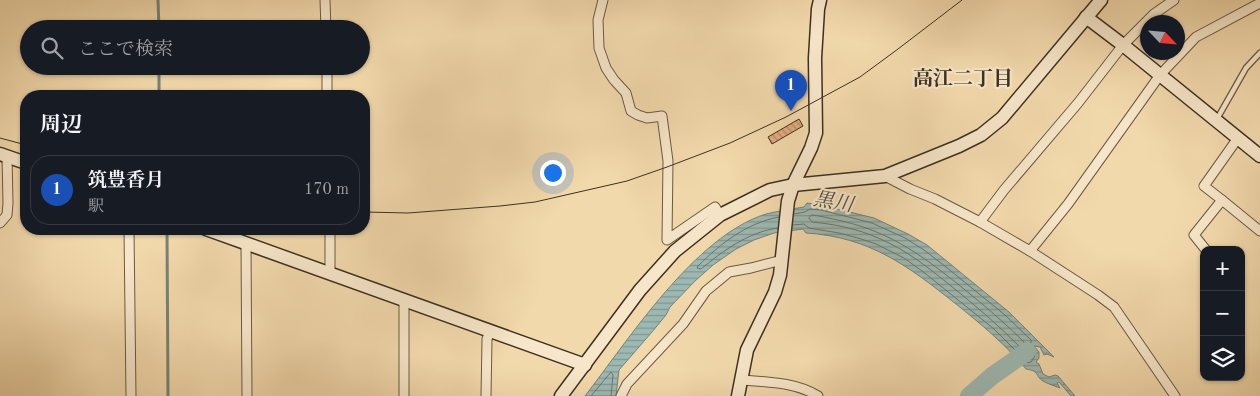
<!DOCTYPE html>
<html lang="ja">
<head>
<meta charset="utf-8">
<style>
	body { margin:0; font-family:"Old Standard TT","Noto Serif JP",serif; background:#20242c; color:#f1f3f6 }
	.controls { position:absolute; right:15px; bottom:15px; display:grid; overflow:hidden; border-radius:10px; box-shadow:0 1px 4px #0004 }
	.controls button { width:45px; height:45px; display:grid; place-items:center; padding:0; border:0; border-bottom:1px solid #363941; background:#171b24; color:#f1f3f6; font:25px sans-serif }
	.compass { position:absolute; left:1140px; top:15px; width:45px; height:45px; border-radius:50%; background:#171b24; box-shadow:0 1px 4px #0004; rotate:116deg }
	.you { position:absolute; left:552px; top:172px; width:18px; height:18px; margin:-12px; border:4px solid #fff; border-radius:50%; background:#1a73e8; box-shadow:0 0 0 8px #1a73e833 }
	.badge { display:grid; place-items:center; width:32px; height:32px; border-radius:50%; background:#d93025; color:#fff; font-size:16px; font-weight:700 }
	.pin { position:absolute; translate:-50% -41px; filter:drop-shadow(0 1px 2px #0008) }
	.pin::after { content:''; position:absolute; top:26px; width:18px; height:15px; background:inherit; clip-path:polygon(0 0,100% 0,50% 100%) }
	.list { margin:0; padding:0; list-style:none }
	h2 { display:flex; justify-content:space-between; align-items:center; height:65px; margin:0; padding:0 20px; font-size:21px }
	h2 small { font-size:16px; font-weight:400; color:#9ea1a6 }
	.list li { display:grid; grid-template-columns:32px 1fr auto; gap:15px; align-items:center; box-sizing:border-box; height:70px; margin:0 10px 10px; padding:0 10px; border:1px solid #363941; border-radius:20px }
	.list b { display:block; font-size:19px; white-space:nowrap }
	.list p { margin:0; font-size:16px; white-space:nowrap; color:#9ea1a6 }
	.list em { font-size:16px; font-style:normal; color:#9ea1a6 }
	.icon { flex:none; width:28px; height:28px; fill:none; stroke:currentColor; stroke-width:2; stroke-linecap:round; stroke-linejoin:round }
	.map { position:relative; flex:none; width:1260px; height:396px; overflow:hidden }
	.search { position:absolute; background:#171b24; box-shadow:0 1px 4px #0004; left:20px; top:20px; width:350px; height:55px; display:flex; align-items:center; gap:12px; box-sizing:border-box; padding:0 18px; border-radius:28px; color:#9ea1a6; font-size:19px }
	.panel { position:absolute; background:#171b24; box-shadow:0 1px 4px #0004; left:20px; top:90px; width:350px; height:145px; border-radius:20px }
	.map>svg:first-child { display:block }
	.water { fill:url(#water-rules); stroke:#778279 }
	.lines { fill:none; stroke-linecap:round; stroke-linejoin:round }
	.shore { stroke:#6d746a; stroke-width:1 }
	.stream { stroke:#778279; stroke-width:3 }
	.river { stroke:#9db9b3; stroke-width:18 }
	.building { fill:url(#building-back-hatch); stroke:#3d3022 }
	.lane-casing { stroke:#6a5a44; stroke-width:7 }
	.street-casing { stroke:#6a5a44; stroke-width:11 }
	.secondary-casing { stroke:#3d3022; stroke-width:15 }
	.lane { stroke:#f7e6c9; stroke-width:4.5 }
	.street { stroke:#f7e6c9; stroke-width:9 }
	.secondary { stroke:#f7e6c9; stroke-width:12 }
	.tram { stroke:#3d3022; stroke-width:1 }
	.labels { text-anchor:middle; dominant-baseline:central; stroke-width:4.5; stroke-linejoin:round; paint-order:stroke }
	.neighbourhood-label { font-size:20px; font-weight:bold; fill:#3d3022; stroke:#f7e6c9 }
	.water-label { font-size:20px; font-style:italic; fill:#504b3f; stroke:#f7e6c9 }
</style>
</head>
<body>
<div class="map">
<svg width="1260" height="396" viewBox="0 0 1260 396">
	<defs>
		<pattern id="water-rules" width="6" height="5" patternUnits="userSpaceOnUse" patternTransform="scale(1.25)"><rect width="6" height="5" fill="#9db9b3"/><path d="M0 2.5h6" fill="none" stroke="#819791"/></pattern>
		<pattern id="building-back-hatch" width="6" height="6" patternUnits="userSpaceOnUse" patternTransform="scale(1.25)"><rect width="6" height="6" fill="#e5ac7e"/><path d="M-1 5l2 2M0 0l6 6M5-1l2 2" fill="none" stroke="#bb8c67"/></pattern>
	</defs>
	<rect width="100%" height="100%" fill="#f2d9ac"/>
	<filter id="stains"><feTurbulence type="fractalNoise" baseFrequency=".004" numOctaves="4"/><feColorMatrix values="0 0 0 0 .2 0 0 0 0 .09 0 0 0 0 .02 0 0 0 .5 -.17"/></filter>
	<radialGradient id="worn" r=".72"><stop offset=".6" stop-color="#630" stop-opacity="0"/><stop offset="1" stop-color="#630" stop-opacity=".3"/></radialGradient>
	<path class="water" d="M807 203 821 205 874 218 908 234 927 245 1009 312 1054 357 1047 354 1044 355 1040 347 1034 346 1039 352V358L1036 362 1039 364 1043 374 1049 377 1055 375 1058 376 1075 396H1071L1059 382 1057 383 1060 388C1055 386 1048 384 1043 381 1035 376 1040 371 1026 369 1006 345 981 324 956 304 908 266 870 237 806 233L803 229 774 233 754 240 736 249 713 265 695 281 670 307 666 315 652 332 619 370 616 396H585C629 339 695 236 766 214 778 211 792 209 804 207Z"/>
	<g class="lines">
		<g class="shore">
			<path d="M812 215C822 216 832 219 842 221 893 233 924 257 964 289 985 306 1005 323 1024 342V346L1020 347C998 325 975 305 951 286 929 268 905 249 878 238 858 229 834 224 812 222L809 218Z"/>
			<polyline points="793,225 804,224 809,228 839,233 858,238 876,244 904,258 926,274 994,329 1028,363 1031,362 1035,356 1031,349 1031,340 1005,315 946,267 924,250 905,238 872,223 821,210 810,209 805,212 794,214"/>
			<path d="M778 228C748 232 723 251 701 269L697 268 698 266C721 243 747 223 779 217"/>
			<polyline points="591,396 611,372 613,375 611,396"/>
		</g>
		<g class="stream">
			<polyline points="158,0 159,29"/>
			<polyline points="159,66 159,96"/>
			<polyline points="167,229 168,396"/>
		</g>
		<polyline class="river" points="969,396 992,376 1018,358 1027,351"/>
	</g>
	<polygon class="building" points="799,119 803,126 772,144 768,137"/>
	<g class="lines">
		<g class="lane-casing">
			<polyline id="lane" points="1217,119 1246,68 1260,53"/>
		</g>
		<g class="street-casing">
			<g id="street">
				<polyline points="325,0 326,29"/>
				<polyline points="603,0 598,20 599,48 606,68 614,80 626,93 631,111 638,115 647,118 662,116 668,161 667,240 715,207 720,215"/>
				<polyline points="327,66 327,96"/>
				<polyline points="1238,138 1204,186 1222,200 1260,231"/>
				<polyline points="885,176 910,189 935,199 980,222 1030,251 1098,295 1114,307 1175,396"/>
				<polyline points="980,222 1004,190 1078,103 1123,45 1154,14 1174,0"/>
				<polyline points="0,223 7,215 8,203 7,156"/>
				<polyline points="129,229 131,396"/>
				<polyline points="246,243 247,396"/>
				<polyline points="1206,250 1194,235 1222,200"/>
				<polyline points="1030,251 1068,204 1160,75 1196,37 1260,3"/>
				<polyline points="330,273 330,229"/>
				<polyline points="404,299 404,396"/>
				<path d="M741 380C767 382 796 382 818 396"/>
				<polyline points="486,396 487,339 490,331"/>
				<polyline points="621,396 627,384 683,324 706,291 729,272 751,268 782,260"/>
			</g>
		</g>
		<g class="secondary-casing">
			<g id="secondary">
				<polyline points="1086,17 1123,45 1260,156"/>
				<polyline points="0,154 26,163"/>
				<polyline points="206,229 585,365"/>
				<polyline points="561,396 640,290 675,251 720,215 770,190 793,185 885,176 959,146 981,135 1002,118 1101,0"/>
				<polyline points="738,396 747,350 775,292 780,275 788,201 793,185 811,148 816,133 815,58 818,9 820,0"/>
			</g>
		</g>
		<use href="#lane" class="lane"/>
		<use href="#street" class="street"/>
		<use href="#secondary" class="secondary"/>
		<g class="tram">
			<polyline points="0,138 26,145"/>
			<polyline points="364,212 408,213 500,206 535,202 627,181 667,167 730,143 786,117 860,77 898,49 962,0"/>
		</g>
	</g>
	<g class="labels">
		<g class="neighbourhood-label">
			<text x="963" y="80">高江二丁目</text>
		</g>
		<g class="water-label">
			<text transform="translate(833 203) rotate(10)">黒川</text>
		</g>
	</g>
	<rect width="100%" height="100%" filter="url(#stains)"/>
	<rect width="100%" height="100%" fill="url(#worn)"/>
</svg>
<div class="controls">
<button>+</button>
<button>−</button>
<button><svg class="icon" aria-label="layers" viewBox="0 0 24 24"><path d="M12 4l9 5-9 5-9-5zM3 14l9 5 9-5"/></svg></button>
</div>
<svg class="compass" viewBox="-18 -18 36 36"><path d="M0-13l5 13h-10z" fill="#e53935"/><path d="M0 13l5-13h-10z" fill="#9ea1a6"/></svg>
<div class="you"></div>
<div class="pin badge" style="left:791px;top:111px;background:#1a4fb4">1</div>
<div class="search"><svg class="icon" aria-label="search" viewBox="0 0 24 24"><circle cx="10" cy="10" r="6"/><path d="M15 15l6 6"/></svg>ここで検索</div>
<section class="panel">
<h2>周辺<small></small></h2>
<ul class="list">
<li><span class="badge" style="background:#1a4fb4">1</span><div><b>筑豊香月</b><p>駅</p></div><em>170 m</em></li>
</ul>
</section>
</div>
</body>
</html>
